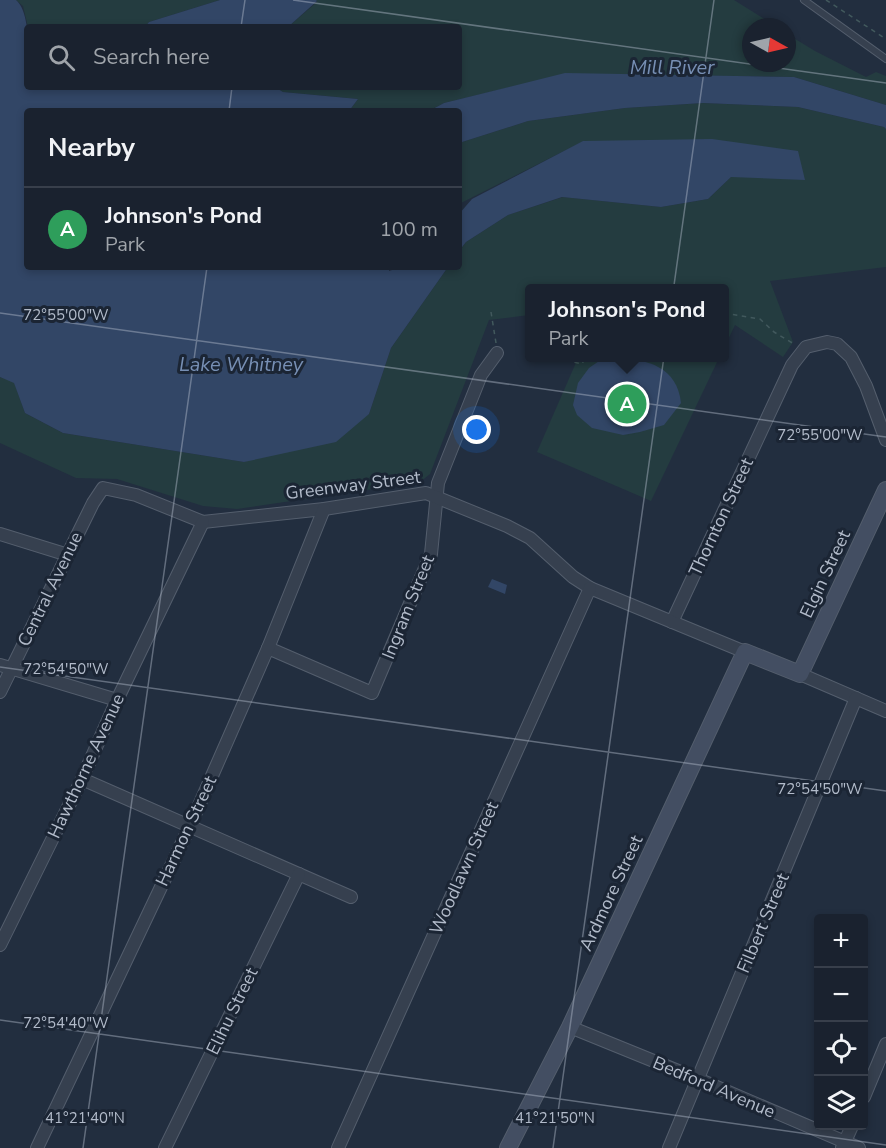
<!DOCTYPE html>
<html lang="en">
<head>
<meta charset="utf-8">
<style>
	body { margin:0; font-family:"Nunito Sans",sans-serif; background:#232a37; color:#f1f3f6 }
	.controls { position:absolute; right:18px; bottom:18px; display:grid; overflow:hidden; border-radius:6px; box-shadow:0 3px 9px #0003 }
	.controls button { width:54px; height:54px; display:grid; place-items:center; padding:0; border:0; border-bottom:2px solid #383f4b; background:#1a222f; color:#f1f3f6; font:30px sans-serif }
	.compass { position:absolute; left:742px; top:18px; width:54px; height:54px; border-radius:50%; background:#1a222f; box-shadow:0 3px 9px #0003; rotate:98deg }
	.you { position:absolute; left:477px; top:430px; width:21px; height:21px; margin:-15px; border:4px solid #fff; border-radius:50%; background:#1a73e8; box-shadow:0 0 0 9px #1a73e833 }
	.badge { display:grid; place-items:center; width:39px; height:39px; border-radius:50%; background:#db2777; color:#fff; font-size:20px; font-weight:700 }
	.pin { position:absolute; translate:-50% -50%; border:3px solid #fff; box-shadow:0 2px 6px #0006 }
	.popup { position:absolute; left:525px; top:284px; width:204px; height:78px; box-sizing:border-box; display:grid; place-content:center; border-radius:6px; background:#1a222f; filter:drop-shadow(0 2px 4px #0005); font-size:20px; white-space:nowrap; color:#9fa4aa }
	.popup b { font-size:22px; color:#f1f3f6 }
	.popup::after { content:''; position:absolute; left:50%; top:100%; margin-left:-12px; border:12px solid transparent; border-top-color:#1a222f }
	.list { margin:0; padding:0; list-style:none }
	h2 { display:flex; justify-content:space-between; align-items:center; height:78px; margin:0; padding:0 24px; font-size:26px }
	h2 small { font-size:20px; font-weight:400; color:#9fa4aa }
	.list li { display:grid; grid-template-columns:39px 1fr auto; gap:18px; align-items:center; box-sizing:border-box; height:84px; padding:0 24px; border-top:2px solid #383f4b }
	.list b { display:block; font-size:22px; white-space:nowrap }
	.list p { margin:0; font-size:20px; white-space:nowrap; color:#9fa4aa }
	.list em { font-size:20px; font-style:normal; color:#9fa4aa }
	.icon { flex:none; width:33px; height:33px; fill:none; stroke:currentColor; stroke-width:2; stroke-linecap:round; stroke-linejoin:round }
	.map { position:relative; flex:none; width:886px; height:1148px; overflow:hidden }
	.search { position:absolute; background:#1a222f; box-shadow:0 3px 9px #0003; left:24px; top:24px; width:438px; height:66px; display:flex; align-items:center; gap:15px; box-sizing:border-box; padding:0 21px; border-radius:6px; color:#9fa4aa; font-size:22px }
	.panel { position:absolute; background:#1a222f; box-shadow:0 3px 9px #0003; left:24px; top:108px; width:438px; height:162px; border-radius:6px }
	.map>svg:first-child { display:block }
	.green { fill:#243c40 }
	.water { fill:#324666 }
	.lines { fill:none; stroke-linecap:round; stroke-linejoin:round }
	.lane-casing { stroke:#545e6d; stroke-width:8 }
	.street-casing { stroke:#545e6d; stroke-width:14 }
	.secondary-casing { stroke:#545e6d; stroke-width:18 }
	.path { stroke:#42595d; stroke-width:1.5; stroke-dasharray:4.5 4.5; stroke-linecap:butt }
	.lane { stroke:#36404f; stroke-width:6 }
	.street { stroke:#36404f; stroke-width:12 }
	.secondary { stroke:#434e62; stroke-width:16 }
	.ticks { fill:none; stroke:#b2bbca; stroke-width:1.5; stroke-opacity:0.45 }
	.labels { text-anchor:middle; dominant-baseline:central; stroke-width:6; stroke-linejoin:round; paint-order:stroke }
	.street-label { font-size:18px; fill:#b2bbca; stroke:#1b2534 }
	.water-label { font-size:20px; font-style:italic; fill:#778fb4; stroke:#1b2534 }
	.ticks-label { font-size:15px; text-anchor:middle; fill:#b2bbca; stroke:#1b2534; stroke-width:6; stroke-linejoin:round; paint-order:stroke }
</style>
</head>
<body>
<div class="map">
<svg width="886" height="1148" viewBox="0 0 886 1148">
	<rect width="100%" height="100%" fill="#222e3f"/>
	<g class="green">
		<polygon points="16,0 220,0 149,22 145,27 28,27 23,6"/>
		<polygon points="316,0 734,0 777,27 751,27 751,63 787,63 787,34 815,51 866,77 876,72 886,76 886,105 794,77 565,74 444,103 429,111 349,111 358,99 283,92 275,87 459,87 459,27 288,27 317,2"/>
		<polygon points="703,103 798,107 884,127 886,129 886,267 770,281 793,342 783,357 735,325 725,346 724,288 530,288 529,315 489,320 430,474 420,482 237,509 203,506 117,479 76,478 0,443 0,377 14,382 25,413 63,433 244,462 369,414 391,348 448,267 459,267 459,251 466,242 508,215 563,197 661,207 708,199 731,177 584,141 459,204 459,143 528,121 625,108"/>
		<polygon points="578,358 719,358 651,501 537,452"/>
	</g>
	<g class="water">
		<path d="M0 0H16C33 15 27 64 27 87H275L283 92 358 99 349 111H27V267H389V271L401 267H448L391 348 369 414 336 442 244 462 63 433 25 413 14 383 0 377Z"/>
		<polygon points="220,0 316,0 317,1 288,27 145,27 149,22"/>
		<polygon points="565,73 794,77 886,105 886,129 884,127 798,107 703,103 625,108 528,121 459,143 459,111 429,111 444,103"/>
		<polygon points="712,139 798,151 805,180 731,177 708,199 661,207 562,197 508,215 466,242 459,251 459,214 472,199 583,141"/>
		<path d="M616 358C648 359 677 367 681 403L664 425 640 432 623 435 592 428 577 415 573 405 578 383 589 368 602 359Z"/>
		<polygon points="492,579 507,585 505,594 488,587"/>
	</g>
	<g class="lines">
		<g class="lane-casing">
			<polyline id="lane" points="804,0 886,59"/>
		</g>
		<g class="street-casing">
			<g id="street">
				<polyline points="0,534 68,555"/>
				<polyline points="672,622 792,365 806,347 827,342 837,344 851,357 866,386 886,440"/>
				<polyline points="268,648 372,693 431,554 438,483 481,375 497,353"/>
				<polyline points="0,665 117,700"/>
				<polyline points="800,674 886,711"/>
				<polyline points="0,692 93,503 103,488 136,495 203,522 324,509 426,493 507,526 530,538 573,577 590,588 745,652"/>
				<polyline points="82,779 351,897"/>
				<polyline points="0,945 82,779 117,700 203,522"/>
				<polyline points="570,1027 698,1079 859,1148"/>
				<polyline points="864,1097 886,1044"/>
				<polyline points="37,1148 190,826 268,648 324,509"/>
				<polyline points="165,1148 299,874"/>
				<polyline points="338,1148 590,588"/>
				<polyline points="669,1148 856,698"/>
				<polyline points="842,1148 852,1126"/>
			</g>
		</g>
		<g class="secondary-casing">
			<polyline id="secondary" points="508,1148 570,1027 745,652 800,674 886,490"/>
		</g>
		<g class="path">
			<polyline points="826,0 886,39"/>
			<polyline points="491,312 496,343"/>
			<polyline points="724,313 760,319 774,332 794,344"/>
			<polyline points="557,358 582,364 585,358"/>
		</g>
		<use href="#lane" class="lane"/>
		<use href="#street" class="street"/>
		<use href="#secondary" class="secondary"/>
	</g>
	<path class="ticks" d="M293 0 886 83M241 27 245 0M229 111 232 87M0 313 886 437M0 667 886 791M0 1020 886 1145M83 1148 207 267M553 1148 714 0"/>
	<g class="labels">
		<g class="street-label">
			<text transform="translate(353 485) rotate(-7)">Greenway Street</text>
			<text transform="translate(721 517) rotate(-65)">Thornton Street</text>
			<text transform="translate(825 574) rotate(-65)">Elgin Street</text>
			<text transform="translate(50 589) rotate(-64)">Central Avenue</text>
			<text transform="translate(408 607) rotate(-68)">Ingram Street</text>
			<text transform="translate(86 766) rotate(-65)">Hawthorne Avenue</text>
			<text transform="translate(186 831) rotate(-65)">Harmon Street</text>
			<text transform="translate(464 868) rotate(-66)">Woodlawn Street</text>
			<text transform="translate(611 893) rotate(-65)">Ardmore Street</text>
			<text transform="translate(763 923) rotate(-67)">Filbert Street</text>
			<text transform="translate(232 1011) rotate(-64)">Elihu Street</text>
			<text transform="translate(714 1087) rotate(23)">Bedford Avenue</text>
		</g>
		<g class="water-label">
			<text x="672" y="67">Mill River</text>
			<text x="241" y="364">Lake Whitney</text>
		</g>
	</g>
	<g class="ticks-label">
		<text x="66" y="320">72°55'00"W</text>
		<text x="820" y="440">72°55'00"W</text>
		<text x="66" y="674">72°54'50"W</text>
		<text x="820" y="794">72°54'50"W</text>
		<text x="66" y="1028">72°54'40"W</text>
		<text x="85" y="1123">41°21'40"N</text>
		<text x="555" y="1123">41°21'50"N</text>
	</g>
</svg>
<div class="controls">
<button>+</button>
<button>−</button>
<button><svg class="icon" aria-label="locate" viewBox="0 0 24 24"><circle cx="12" cy="12" r="6"/><path d="M12 2v4M12 18v4M2 12h4M18 12h4"/></svg></button>
<button><svg class="icon" aria-label="layers" viewBox="0 0 24 24"><path d="M12 4l9 5-9 5-9-5zM3 14l9 5 9-5"/></svg></button>
</div>
<svg class="compass" viewBox="-18 -18 36 36"><path d="M0-13l5 13h-10z" fill="#e53935"/><path d="M0 13l5-13h-10z" fill="#9fa4aa"/></svg>
<div class="you"></div>
<div class="pin badge" style="left:627px;top:404px;background:#2e9e5b">A</div>
<div class="popup"><b>Johnson's Pond</b>Park</div>
<div class="search"><svg class="icon" aria-label="search" viewBox="0 0 24 24"><circle cx="10" cy="10" r="6"/><path d="M15 15l6 6"/></svg>Search here</div>
<section class="panel">
<h2>Nearby<small></small></h2>
<ul class="list">
<li><span class="badge" style="background:#2e9e5b">A</span><div><b>Johnson's Pond</b><p>Park</p></div><em>100 m</em></li>
</ul>
</section>
</div>
</body>
</html>
